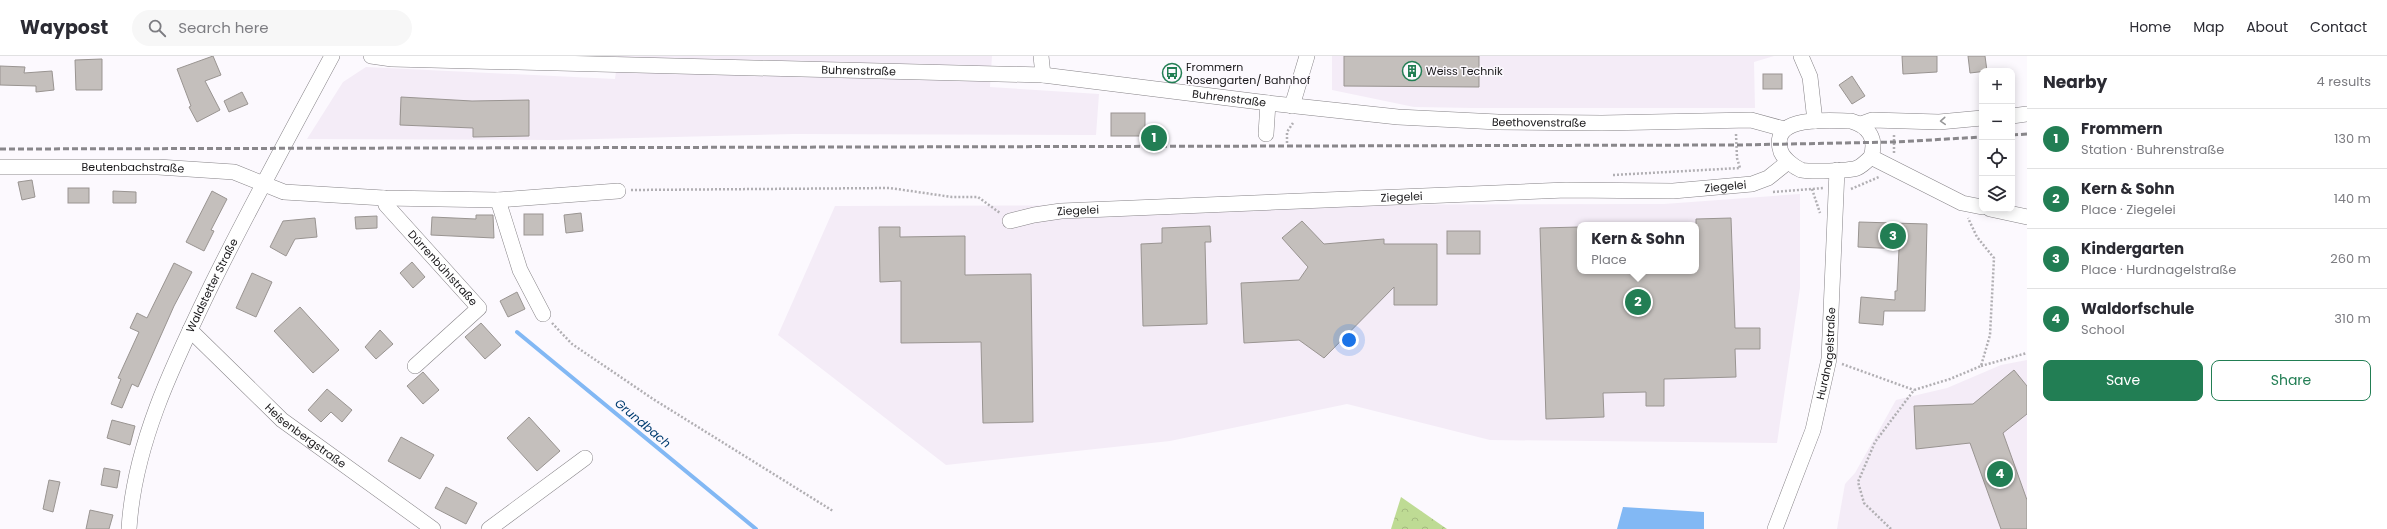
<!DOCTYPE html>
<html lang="en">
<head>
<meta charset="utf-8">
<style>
	body { margin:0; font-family:Poppins,sans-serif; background:#f7f7f7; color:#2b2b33 }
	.controls { position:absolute; right:12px; top:12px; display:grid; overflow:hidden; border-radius:8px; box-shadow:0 2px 10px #0003 }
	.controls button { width:36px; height:36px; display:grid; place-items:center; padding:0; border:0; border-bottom:1px solid #e1e1e2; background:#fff; color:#2b2b33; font:20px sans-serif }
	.you { position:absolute; left:1349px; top:284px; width:14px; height:14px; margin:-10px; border:3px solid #fff; border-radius:50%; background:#1a73e8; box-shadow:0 0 0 6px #1a73e833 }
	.badge { display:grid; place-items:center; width:26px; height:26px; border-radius:50%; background:#227e54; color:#fff; font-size:13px; font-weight:700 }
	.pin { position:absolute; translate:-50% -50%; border:2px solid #fff; box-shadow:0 1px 4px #0006 }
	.popup { position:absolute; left:1577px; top:166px; width:122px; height:52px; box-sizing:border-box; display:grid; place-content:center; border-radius:8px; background:#fff; filter:drop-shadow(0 1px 3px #0005); font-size:13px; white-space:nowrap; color:#7c7c81 }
	.popup b { font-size:15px; color:#2b2b33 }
	.popup::after { content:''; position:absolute; left:50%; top:100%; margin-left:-8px; border:8px solid transparent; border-top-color:#fff }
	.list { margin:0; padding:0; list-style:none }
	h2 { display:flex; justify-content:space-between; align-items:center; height:52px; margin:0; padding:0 16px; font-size:17px }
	h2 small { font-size:13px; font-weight:400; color:#7c7c81 }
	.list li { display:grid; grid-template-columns:26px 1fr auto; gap:12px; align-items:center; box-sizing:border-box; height:60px; padding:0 16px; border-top:1px solid #e1e1e2 }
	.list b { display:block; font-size:15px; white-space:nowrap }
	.list p { margin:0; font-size:13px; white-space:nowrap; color:#7c7c81 }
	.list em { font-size:13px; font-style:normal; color:#7c7c81 }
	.actions { display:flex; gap:8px; padding:12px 16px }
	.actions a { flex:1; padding:9px 0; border:1px solid #227e54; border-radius:8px; text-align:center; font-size:14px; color:#227e54 }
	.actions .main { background:#227e54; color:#fff }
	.icon { flex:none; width:22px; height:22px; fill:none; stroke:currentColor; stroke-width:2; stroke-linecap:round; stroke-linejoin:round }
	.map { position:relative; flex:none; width:2027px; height:473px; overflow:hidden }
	header { display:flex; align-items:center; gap:24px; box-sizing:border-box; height:56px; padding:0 20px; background:#fff; border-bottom:1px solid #e1e1e2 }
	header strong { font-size:19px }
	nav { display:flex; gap:22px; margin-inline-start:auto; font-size:14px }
	.search { width:280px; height:36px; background:#f7f7f7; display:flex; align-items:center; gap:10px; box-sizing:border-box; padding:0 14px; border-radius:22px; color:#7c7c81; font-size:15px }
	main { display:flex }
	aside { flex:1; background:#fff }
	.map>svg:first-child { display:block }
	.built { fill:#f4ecf7; fill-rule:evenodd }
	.forest { fill:url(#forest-crowns) }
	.water { fill:#82b8f4 }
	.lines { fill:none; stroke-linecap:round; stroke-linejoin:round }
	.stream { stroke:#82b8f4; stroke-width:4 }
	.building { fill:#c4bfbc; stroke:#999491 }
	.minor-casing { stroke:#868387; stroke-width:16 }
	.path { stroke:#b1afb3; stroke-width:2.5; stroke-dasharray:2 2; stroke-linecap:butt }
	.minor { stroke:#fff; stroke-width:15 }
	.rail { stroke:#89878b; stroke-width:3; stroke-dasharray:6 3; stroke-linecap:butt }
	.oneway { stroke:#979798 }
	.labels { text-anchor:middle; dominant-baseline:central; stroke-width:3; stroke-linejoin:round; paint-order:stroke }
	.poi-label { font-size:11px; fill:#181719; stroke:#fcf9fe; text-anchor:start }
	.street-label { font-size:11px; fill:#181719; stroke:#fcf9fe }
	.water-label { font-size:12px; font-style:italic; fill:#003c70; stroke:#fcf9fe }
</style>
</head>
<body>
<header>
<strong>Waypost</strong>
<div class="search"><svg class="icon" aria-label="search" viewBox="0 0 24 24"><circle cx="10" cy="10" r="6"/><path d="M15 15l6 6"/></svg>Search here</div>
<nav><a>Home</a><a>Map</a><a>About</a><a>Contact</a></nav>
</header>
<main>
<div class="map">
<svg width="2027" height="473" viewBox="0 0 2027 473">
	<defs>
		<pattern id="forest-crowns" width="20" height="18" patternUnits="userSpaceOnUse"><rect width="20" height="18" fill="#bedb94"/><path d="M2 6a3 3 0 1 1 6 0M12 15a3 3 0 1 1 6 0" fill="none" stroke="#a3bb7f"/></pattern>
	</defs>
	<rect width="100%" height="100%" fill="#fcf9fe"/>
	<g class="built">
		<polygon points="618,0 992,0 990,31 1099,38 1096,79 794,78 556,84 307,83 343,26 366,11 615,23"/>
		<polygon points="1332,0 1774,0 1754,6 1755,52 1473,52 1414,51 1332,34"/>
		<path d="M1800 138V232L1777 387 1490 384 1347 348 1170 385 946 409 778 279 835 150 1664 148ZM1580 169H1696V215H1580Z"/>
		<polygon points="2027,304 2027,473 1837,473 1845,428 1855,417 1896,344 1947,332 2001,309"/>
	</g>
	<polygon class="forest" points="1401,441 1447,473 1391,473"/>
	<polygon class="water" points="1623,451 1704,456 1704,473 1617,473"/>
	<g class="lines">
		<polyline class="stream" points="517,276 756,473"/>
	</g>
	<g class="building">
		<polygon points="213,0 221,19 205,25 220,54 197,66 189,51 191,50 177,13"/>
		<polygon points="1344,0 1479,0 1479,31 1344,30"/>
		<polygon points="1902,0 1937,0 1937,16 1903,18"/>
		<polygon points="1968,0 1985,0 1987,15 1970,17"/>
		<polygon points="102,3 102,34 76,34 75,4"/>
		<polygon points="0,10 25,11 24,17 52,15 54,34 36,36 36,30 0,29"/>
		<rect x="1763" y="18" width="19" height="15"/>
		<polygon points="1852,20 1865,40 1852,48 1839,29"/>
		<polygon points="242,36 248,48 229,56 224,45"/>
		<polygon points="401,41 472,45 529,44 529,80 473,81 473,72 400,69"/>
		<rect x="1111" y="57" width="34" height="23"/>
		<polygon points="32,124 35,141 22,144 18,126"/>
		<rect x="68" y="132" width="21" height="15"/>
		<polygon points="113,135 136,136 136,147 113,147"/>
		<polygon points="212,135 227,143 211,174 214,175 204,195 186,186"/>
		<polygon points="581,157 583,175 566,177 564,159"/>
		<rect x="524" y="158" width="19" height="21"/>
		<polygon points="476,159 493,159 494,182 431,179 432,161 476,163"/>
		<polygon points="377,160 377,172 356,173 355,161"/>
		<polygon points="315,162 317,181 295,183 286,200 270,191 283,165"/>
		<polygon points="1731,162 1735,272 1760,272 1760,293 1735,293 1736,321 1664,323 1664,350 1646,350 1646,336 1603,337 1604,361 1546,363 1540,172 1580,171 1580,215 1696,215 1696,163"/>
		<polygon points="1302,165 1324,188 1384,183 1384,188 1437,188 1437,249 1394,249 1394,231 1324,302 1299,284 1244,287 1241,227 1299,224 1308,211 1282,182"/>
		<polygon points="1859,166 1927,168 1925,255 1884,255 1883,269 1859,267 1861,241 1895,244 1895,235 1897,235 1899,193 1858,191"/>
		<polygon points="1210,170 1211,186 1205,186 1207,268 1143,270 1141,188 1162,187 1162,172"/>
		<polygon points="879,171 900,171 900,181 965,180 965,219 1031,218 1033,366 983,367 981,286 901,287 901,225 880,226"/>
		<rect x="1447" y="175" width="33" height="23"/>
		<polygon points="412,206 425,221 413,232 400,217"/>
		<polygon points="174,207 192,216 174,250 138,331 132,328 122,352 111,348 121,323 118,322 139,276 130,272 137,257 147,262"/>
		<polygon points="252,217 272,226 256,261 236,252"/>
		<polygon points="517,236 525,253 508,261 500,245"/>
		<polygon points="300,251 339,294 313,317 274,275"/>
		<polygon points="481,267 501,289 485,303 465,281"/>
		<polygon points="380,274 393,288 376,303 365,291"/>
		<polygon points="2014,314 2027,330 2027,358 2003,377 2027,444 2027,473 2001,473 1970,387 1916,393 1914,350 1973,348"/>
		<polygon points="423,316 439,334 423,348 407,330"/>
		<polygon points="327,333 352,354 342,366 331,356 321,366 308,354"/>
		<polygon points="529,361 560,395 537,415 507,382"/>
		<polygon points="112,364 135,370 130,389 107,382"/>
		<polygon points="401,381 434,399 420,423 388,405"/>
		<polygon points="104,412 120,415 117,432 101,429"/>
		<polygon points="49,424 60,426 53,456 43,453"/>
		<polygon points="446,431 477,447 466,468 435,452"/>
		<polygon points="90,454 113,459 109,473 86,473"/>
	</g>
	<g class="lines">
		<g class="minor-casing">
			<g id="minor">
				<path id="s1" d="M371 0 392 3 1043 19 1268 47 1398 61 1498 66 1602 67 1751 64 1784 73"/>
				<polyline points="1041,0 1043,19"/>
				<polyline points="1801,0 1810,21 1815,65"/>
				<polyline points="1292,50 1307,0"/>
				<polyline points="2012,60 2027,58"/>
				<path d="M1851 65C1869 70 1877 83 1871 101 1867 105 1862 110 1857 112 1849 115 1810 116 1801 114 1794 111 1784 103 1781 96 1768 58 1829 65 1851 65Z"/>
				<polyline points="1861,68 1872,64 1939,66 1982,62"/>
				<polyline points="1266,78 1268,47"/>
				<polyline points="1871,101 1962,147 1982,151"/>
				<path id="s2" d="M0 111H158L234 116 284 136 384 142 498 144 618 135"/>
				<path id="s3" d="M384 142 386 149 479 252 415 310"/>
				<polyline points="498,144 520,214 543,258"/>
				<polyline points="1990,153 2027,161"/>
				<path id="s4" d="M1010 165 1034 159 1061 155 1566 134 1673 135 1752 128 1768 122 1788 106"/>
				<path id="s5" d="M190 274 282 364 433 473"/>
				<path id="s6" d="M129 473C134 387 175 305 212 228 250 151 291 76 332 0"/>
				<polyline points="489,473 585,402"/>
				<path id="s7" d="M1775 473 1813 374 1829 303 1837 114"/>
			</g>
		</g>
		<g class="path">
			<polyline points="1736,78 1737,102 1740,112"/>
			<polyline points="1894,79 1894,98"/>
			<polyline points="1287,87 1287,76 1293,67"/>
			<polyline points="1613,119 1740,112"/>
			<polyline points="1812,133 1820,157"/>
			<polyline points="1851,133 1879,121"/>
			<polyline points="631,134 890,132 952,141 978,141 1000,157"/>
			<polyline points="1773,136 1824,132"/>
			<polyline points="552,267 572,288 653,343 833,455"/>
			<polyline points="1842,308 1914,334"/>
			<polyline points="1981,310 2027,297"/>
			<polyline points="1891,473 1864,447 1858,426 1875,386 1914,334 1950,323 1981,310 1990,279 1994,202 1977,181 1968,162"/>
		</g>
		<use href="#minor" class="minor"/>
		<g class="rail">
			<polyline points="2012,79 2027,78"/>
			<polyline points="0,93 1737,89 1895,86 1982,81"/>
		</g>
	</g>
	<defs><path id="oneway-chevron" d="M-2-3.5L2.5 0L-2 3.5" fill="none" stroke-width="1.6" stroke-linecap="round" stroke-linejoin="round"/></defs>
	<use class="oneway" href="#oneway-chevron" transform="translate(1943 65) rotate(176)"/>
	<defs>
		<g id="building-ring" transform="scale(1)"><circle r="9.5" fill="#fcf9fe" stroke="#227e54" stroke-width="1.5"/><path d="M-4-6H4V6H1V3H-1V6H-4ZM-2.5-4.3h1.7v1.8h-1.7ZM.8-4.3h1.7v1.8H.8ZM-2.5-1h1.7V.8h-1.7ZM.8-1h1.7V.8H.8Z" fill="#227e54"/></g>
		<g id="bus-ring" transform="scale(1)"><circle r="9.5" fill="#fcf9fe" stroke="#227e54" stroke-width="1.5"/><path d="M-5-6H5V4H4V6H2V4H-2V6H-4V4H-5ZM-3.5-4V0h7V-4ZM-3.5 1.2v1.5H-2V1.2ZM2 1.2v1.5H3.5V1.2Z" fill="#227e54"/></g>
	</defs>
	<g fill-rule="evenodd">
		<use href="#building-ring" x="1412" y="15"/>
		<use href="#bus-ring" x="1172" y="17"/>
	</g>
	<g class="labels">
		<g class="poi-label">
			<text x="1186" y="11">Frommern<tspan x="1186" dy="13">Rosengarten/ Bahnhof</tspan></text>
			<text x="1426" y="15">Weiss Technik</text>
		</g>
		<g class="street-label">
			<text stroke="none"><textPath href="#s1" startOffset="488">Buhrenstraße</textPath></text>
			<text stroke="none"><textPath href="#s1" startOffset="860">Buhrenstraße</textPath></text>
			<text stroke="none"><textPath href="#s1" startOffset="1171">Beethovenstraße</textPath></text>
			<text stroke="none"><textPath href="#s2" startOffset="133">Beutenbachstraße</textPath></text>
			<text stroke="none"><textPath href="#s4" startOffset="717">Ziegelei</textPath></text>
			<text stroke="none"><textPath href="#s4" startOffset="393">Ziegelei</textPath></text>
			<text stroke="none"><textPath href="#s4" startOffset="69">Ziegelei</textPath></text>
			<text stroke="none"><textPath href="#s3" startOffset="92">Dürrenbühlstraße</textPath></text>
			<text stroke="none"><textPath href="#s6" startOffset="259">Waldstetter Straße</textPath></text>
			<text stroke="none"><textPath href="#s7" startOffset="184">Hurdnagelstraße</textPath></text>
			<text stroke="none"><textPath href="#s5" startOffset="157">Heisenbergstraße</textPath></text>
		</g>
		<g class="water-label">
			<text transform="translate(643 367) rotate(40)">Grundbach</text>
		</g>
	</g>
</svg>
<div class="controls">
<button>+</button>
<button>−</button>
<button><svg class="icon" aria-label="locate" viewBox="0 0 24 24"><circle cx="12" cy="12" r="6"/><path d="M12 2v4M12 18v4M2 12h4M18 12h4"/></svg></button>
<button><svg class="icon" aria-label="layers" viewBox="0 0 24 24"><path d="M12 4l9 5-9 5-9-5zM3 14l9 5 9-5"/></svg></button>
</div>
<div class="you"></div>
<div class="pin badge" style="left:1154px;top:82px">1</div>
<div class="pin badge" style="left:1638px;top:246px">2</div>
<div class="popup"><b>Kern &amp; Sohn</b>Place</div>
<div class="pin badge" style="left:1893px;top:180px">3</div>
<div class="pin badge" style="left:2000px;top:418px">4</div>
</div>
<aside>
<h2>Nearby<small>4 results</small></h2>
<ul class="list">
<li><span class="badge">1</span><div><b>Frommern</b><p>Station · Buhrenstraße</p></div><em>130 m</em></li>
<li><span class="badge">2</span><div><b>Kern &amp; Sohn</b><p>Place · Ziegelei</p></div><em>140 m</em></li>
<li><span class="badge">3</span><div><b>Kindergarten</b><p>Place · Hurdnagelstraße</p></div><em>260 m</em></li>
<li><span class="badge">4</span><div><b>Waldorfschule</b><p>School</p></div><em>310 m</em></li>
</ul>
<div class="actions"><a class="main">Save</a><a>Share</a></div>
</aside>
</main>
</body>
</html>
